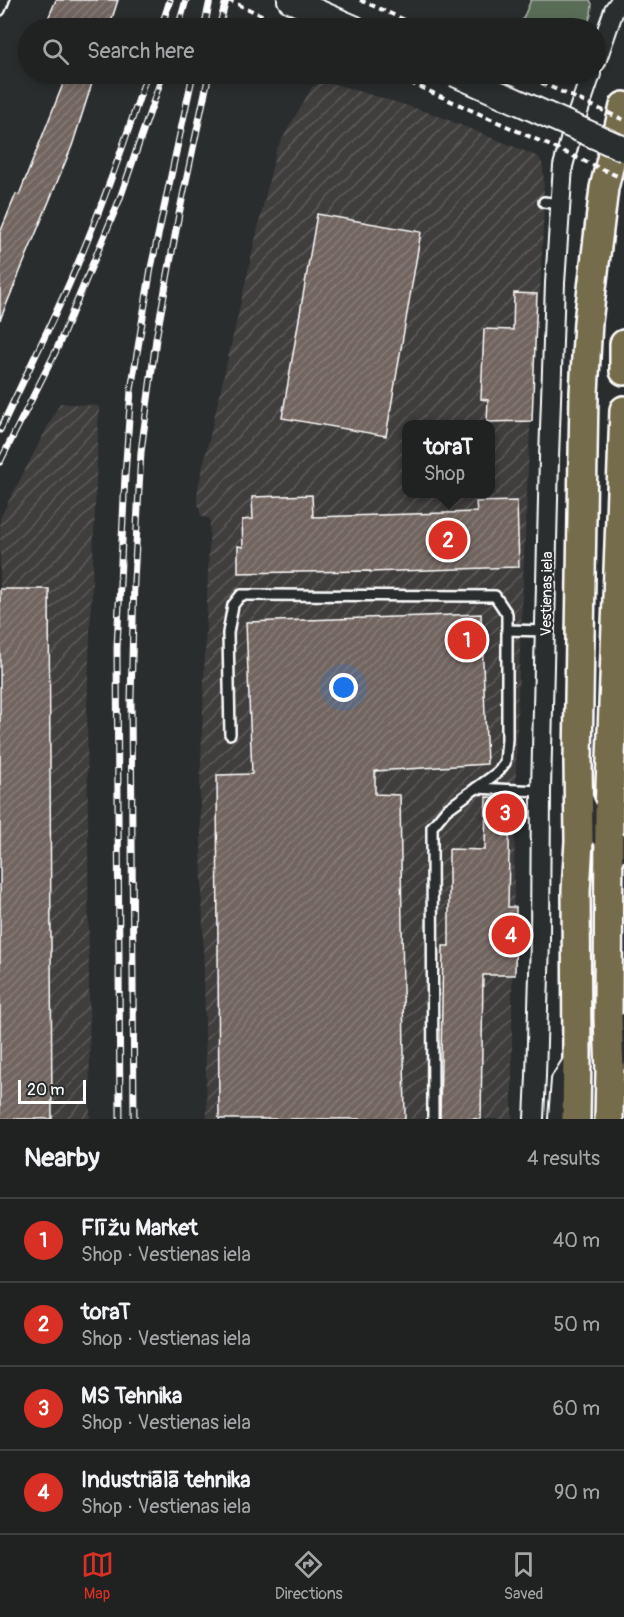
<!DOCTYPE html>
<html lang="en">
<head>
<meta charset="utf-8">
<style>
	body { margin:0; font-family:Pangolin,sans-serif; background:#2d2f2f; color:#f1f3f6 }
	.scale { position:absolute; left:18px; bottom:15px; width:68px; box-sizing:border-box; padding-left:6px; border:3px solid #fff; border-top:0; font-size:16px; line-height:21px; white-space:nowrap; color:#fff; -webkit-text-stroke:4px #2a2d2e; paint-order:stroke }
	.you { position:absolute; left:344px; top:688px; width:21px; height:21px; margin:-15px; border:4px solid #fff; border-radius:50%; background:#1a73e8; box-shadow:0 0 0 9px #1a73e833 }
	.badge { display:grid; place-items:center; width:39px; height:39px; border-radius:50%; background:#d93025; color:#fff; font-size:20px; font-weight:700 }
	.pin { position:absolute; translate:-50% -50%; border:3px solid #fff; box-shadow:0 2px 6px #0006 }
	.popup { position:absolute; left:402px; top:420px; width:93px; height:78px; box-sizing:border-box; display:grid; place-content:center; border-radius:12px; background:#202222; filter:drop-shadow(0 2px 4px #0005); font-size:20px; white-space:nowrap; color:#a2a4a5 }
	.popup b { font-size:22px; color:#f1f3f6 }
	.popup::after { content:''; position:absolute; left:50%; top:100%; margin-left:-12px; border:12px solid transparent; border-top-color:#202222 }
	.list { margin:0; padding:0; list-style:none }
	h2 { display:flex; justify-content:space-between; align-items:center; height:78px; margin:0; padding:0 24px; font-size:26px }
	h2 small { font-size:20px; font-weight:400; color:#a2a4a5 }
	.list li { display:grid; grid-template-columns:39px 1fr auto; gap:18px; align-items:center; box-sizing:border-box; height:84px; padding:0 24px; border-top:2px solid #3d3f40 }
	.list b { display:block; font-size:22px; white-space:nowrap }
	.list p { margin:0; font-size:20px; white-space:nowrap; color:#a2a4a5 }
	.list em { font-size:20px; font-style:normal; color:#a2a4a5 }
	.icon { flex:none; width:33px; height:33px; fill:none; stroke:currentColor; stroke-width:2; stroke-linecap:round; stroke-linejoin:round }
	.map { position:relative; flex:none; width:624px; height:1119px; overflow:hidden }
	.search { position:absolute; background:#202222; box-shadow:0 3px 9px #0003; left:18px; right:18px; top:18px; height:66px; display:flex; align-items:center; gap:15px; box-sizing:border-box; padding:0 21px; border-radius:33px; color:#a2a4a5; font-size:22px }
	.sheet { height:414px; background:#202222 }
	nav { display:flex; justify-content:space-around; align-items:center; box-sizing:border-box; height:84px; border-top:2px solid #3d3f40; background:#202222; font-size:16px; color:#a2a4a5 }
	nav a { display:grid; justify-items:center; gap:3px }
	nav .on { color:#d93025 }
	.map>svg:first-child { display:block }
	.industrial { fill:url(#industrial-furrows); fill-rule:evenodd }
	.grass { fill:#586c56; stroke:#acb6aa; stroke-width:1.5 }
	.building { fill:url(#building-hatch); stroke:#fff; stroke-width:1.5 }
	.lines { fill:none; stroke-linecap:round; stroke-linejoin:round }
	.service-casing { stroke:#fff; stroke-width:14 }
	.minor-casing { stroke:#fff; stroke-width:22 }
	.secondary-casing { stroke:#fff; stroke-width:28 }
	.primary-casing { stroke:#fff; stroke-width:32 }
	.path { stroke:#fff; stroke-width:4; stroke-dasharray:6 4.5; stroke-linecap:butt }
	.service { stroke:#2a2d2e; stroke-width:9 }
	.minor { stroke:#2a2d2e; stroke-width:18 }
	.secondary { stroke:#2a2d2e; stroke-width:24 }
	.primary { stroke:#746c4b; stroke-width:27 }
	.rail-casing { stroke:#fff; stroke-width:7 }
	.rail { stroke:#2a2d2e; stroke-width:4.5; stroke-dasharray:14; stroke-linecap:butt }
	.secondary-bridge-casing { stroke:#fff; stroke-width:28; stroke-linecap:butt }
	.path-bridge { stroke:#fff; stroke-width:4; stroke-dasharray:6 4.5; stroke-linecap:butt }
	.secondary-bridge { stroke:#2a2d2e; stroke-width:24 }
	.labels { text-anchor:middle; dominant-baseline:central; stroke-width:4.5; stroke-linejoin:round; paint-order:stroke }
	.street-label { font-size:15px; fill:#fff; stroke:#2a2d2e }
</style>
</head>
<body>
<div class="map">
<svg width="624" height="1119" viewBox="0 0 624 1119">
	<defs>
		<pattern id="industrial-furrows" width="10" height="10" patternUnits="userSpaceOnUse" patternTransform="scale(1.5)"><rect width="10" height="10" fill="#403e3d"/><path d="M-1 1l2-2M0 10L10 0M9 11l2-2" fill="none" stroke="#5d5b5a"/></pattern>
		<pattern id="building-hatch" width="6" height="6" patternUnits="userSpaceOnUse" patternTransform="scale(1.5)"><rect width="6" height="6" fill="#726560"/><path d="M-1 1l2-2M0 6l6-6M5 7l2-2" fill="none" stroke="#877c78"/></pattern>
	</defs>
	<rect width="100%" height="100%" fill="#2a2d2e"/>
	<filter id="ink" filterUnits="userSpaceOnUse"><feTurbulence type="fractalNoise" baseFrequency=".0167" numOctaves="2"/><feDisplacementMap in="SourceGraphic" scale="12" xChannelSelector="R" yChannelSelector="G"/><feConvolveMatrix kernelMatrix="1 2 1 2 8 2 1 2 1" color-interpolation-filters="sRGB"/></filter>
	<g filter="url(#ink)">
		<g class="industrial">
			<path d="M324 81 405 105 436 115 539 157 543 166 544 202 540 294H537L528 468 517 715 512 991V1119H207L200 789 210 519 201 516 197 499 198 488 276 150 312 87ZM406 424H490V494H406Z"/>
			<polygon points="60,403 99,406 87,710 90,1119 0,1119 0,518"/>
		</g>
		<polygon class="grass" points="531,0 590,0 592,4 591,15 586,28 519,28"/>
		<g class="building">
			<polygon points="56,0 118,0 109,28 44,28"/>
			<polygon points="67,74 95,74 72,146 0,320 0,233 16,194 19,195"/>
			<polygon points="317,214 421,232 386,436 282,418"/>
			<polygon points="514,293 537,294 532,421 487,422 488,400 481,399 484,329 513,330"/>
			<polygon points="312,495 313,517 477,512 476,502 517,501 519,567 370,572 370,571 238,573 238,546 243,547 242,520 253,519 252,497"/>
			<polygon points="0,589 49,589 52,1119 0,1119"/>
			<polygon points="481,614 487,764 375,771 375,794 400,795 405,1119 219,1119 217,775 252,774 246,622"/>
			<polygon points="486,797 510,798 508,907 516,907 515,975 483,975 481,1119 440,1119 443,946 449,946 449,849 485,850"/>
		</g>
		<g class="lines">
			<g class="service-casing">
				<g id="service">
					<polyline points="0,10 4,0"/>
					<polyline points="544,202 560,204"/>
					<polyline points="507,630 546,631"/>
					<polyline points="230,734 228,633 233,605 241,595 495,596 507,614 507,739 505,763 497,773 446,810 432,827 433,1119"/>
					<polyline points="476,788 541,791"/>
				</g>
			</g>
			<g class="minor-casing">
				<g id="minor">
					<polyline points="596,62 614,10 621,0"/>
					<polyline points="534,1119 536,1076 540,940 541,791 549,458 555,283 563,166 576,118 591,74"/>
					<polyline points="558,1119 561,1080 576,1056"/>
				</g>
			</g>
			<g class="secondary-casing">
				<g id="secondary">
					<polyline points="290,0 354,28"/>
					<path d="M579 795C588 821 598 837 624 849"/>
					<polyline points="613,1064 624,1026"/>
				</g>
			</g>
			<g class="primary-casing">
				<g id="primary">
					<polyline points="624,344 624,371"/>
					<polyline points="576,1119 577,1055 576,891 579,841 578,761 584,393 588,322 604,188 624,106"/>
					<polyline points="609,1119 610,1072 608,1018 609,813 624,410"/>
				</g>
			</g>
			<g class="path">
				<polyline points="228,0 291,28"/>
				<polyline points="360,0 423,28"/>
			</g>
			<use href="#service" class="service"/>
			<use href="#minor" class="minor"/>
			<use href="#secondary" class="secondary"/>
			<use href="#primary" class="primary"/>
			<g class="rail-casing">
				<g id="rail">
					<polyline points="161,28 170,0"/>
					<polyline points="178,28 186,0"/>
					<polyline points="204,28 210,0"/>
					<polyline points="219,28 226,0"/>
					<path d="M0 430C23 381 47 333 69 284 99 216 124 145 147 74"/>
					<polyline points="0,462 56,351 119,201 163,74"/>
					<polyline points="120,1119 117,648 125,476 131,390 151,268 193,74"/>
					<polyline points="134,1119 131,699 134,581 141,452 156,339 179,214 209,74"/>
				</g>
			</g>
			<use href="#rail" class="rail"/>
			<g class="secondary-bridge-casing">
				<polyline id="secondary-bridge" points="455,74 624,149"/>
			</g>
			<g class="path-bridge">
				<polyline points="391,74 624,179"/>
				<polyline points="522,74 624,120"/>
			</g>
			<use href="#secondary-bridge" class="secondary-bridge"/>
		</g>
	</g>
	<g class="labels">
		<g class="street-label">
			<text transform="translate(547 594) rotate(-89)">Vestienas iela</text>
		</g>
	</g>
</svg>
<div class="scale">20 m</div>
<div class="you"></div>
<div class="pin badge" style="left:467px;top:640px">1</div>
<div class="pin badge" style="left:448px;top:540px">2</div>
<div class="popup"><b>toraT</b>Shop</div>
<div class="pin badge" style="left:505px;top:813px">3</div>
<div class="pin badge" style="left:511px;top:935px">4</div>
<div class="search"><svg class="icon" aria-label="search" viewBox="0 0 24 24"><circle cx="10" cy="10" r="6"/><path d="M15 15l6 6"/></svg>Search here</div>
</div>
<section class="sheet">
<h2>Nearby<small>4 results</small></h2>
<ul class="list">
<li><span class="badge">1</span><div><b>Flīžu Market</b><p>Shop · Vestienas iela</p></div><em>40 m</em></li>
<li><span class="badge">2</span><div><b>toraT</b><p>Shop · Vestienas iela</p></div><em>50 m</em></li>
<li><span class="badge">3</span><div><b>MS Tehnika</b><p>Shop · Vestienas iela</p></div><em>60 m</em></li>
<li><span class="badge">4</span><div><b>Industriālā tehnika</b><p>Shop · Vestienas iela</p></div><em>90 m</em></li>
</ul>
</section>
<nav>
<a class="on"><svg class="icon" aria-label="map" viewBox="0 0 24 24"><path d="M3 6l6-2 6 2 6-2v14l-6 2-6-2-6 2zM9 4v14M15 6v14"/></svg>Map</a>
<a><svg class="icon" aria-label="directions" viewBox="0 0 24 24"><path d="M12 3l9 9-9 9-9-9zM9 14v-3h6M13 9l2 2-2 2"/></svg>Directions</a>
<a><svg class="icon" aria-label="saved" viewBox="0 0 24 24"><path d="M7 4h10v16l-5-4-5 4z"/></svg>Saved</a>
</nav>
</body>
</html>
